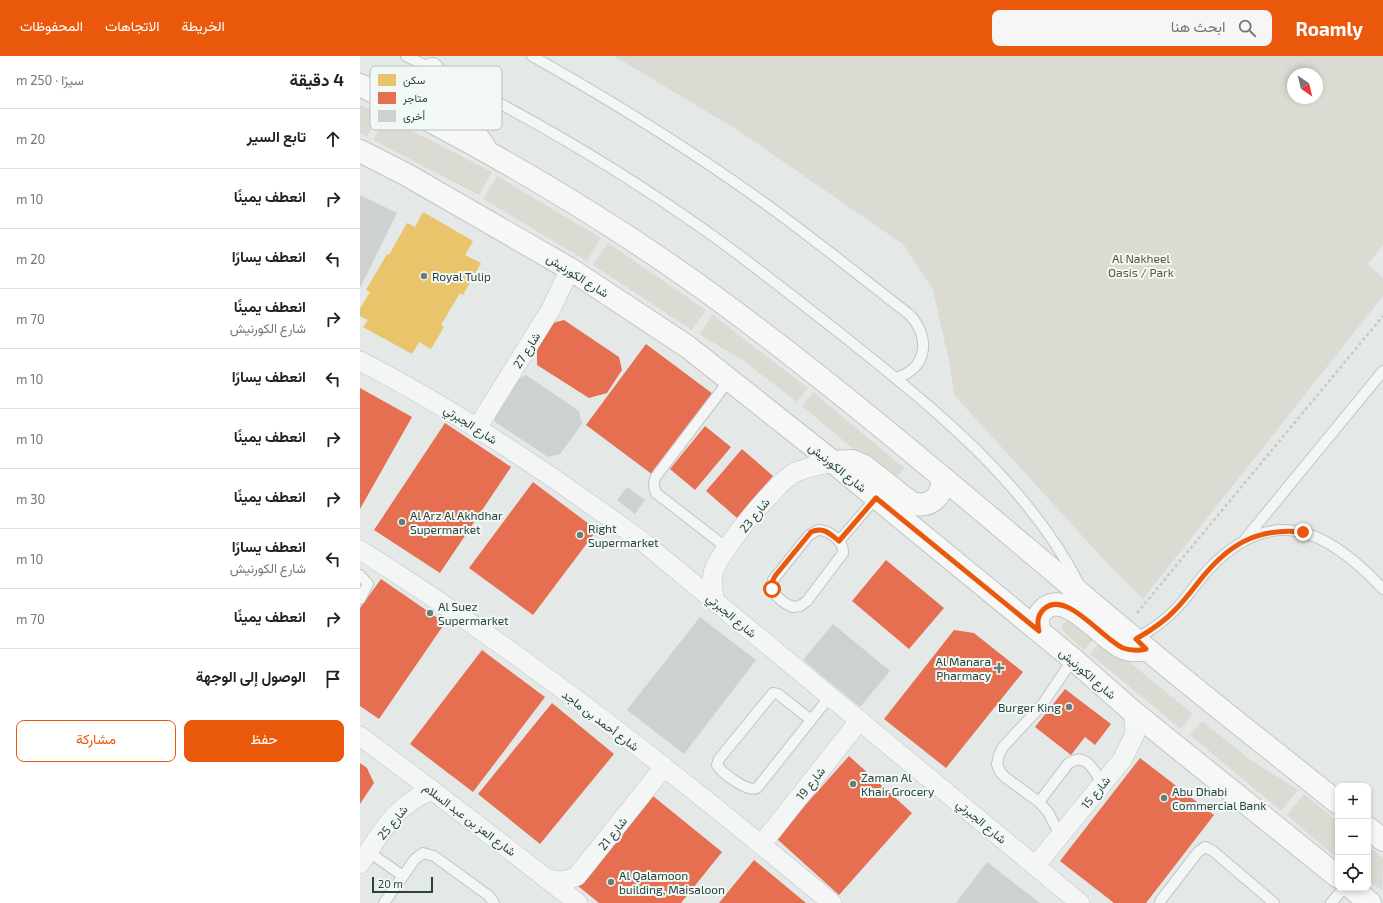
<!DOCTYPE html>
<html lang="ar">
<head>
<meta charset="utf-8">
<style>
	body { margin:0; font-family:"Exo 2",Vazirmatn,sans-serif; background:#f6f6f6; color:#222; direction:rtl }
	.controls { position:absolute; right:12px; bottom:12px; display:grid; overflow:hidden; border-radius:8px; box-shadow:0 2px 6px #0003 }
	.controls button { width:36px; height:36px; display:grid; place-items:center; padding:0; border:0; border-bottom:1px solid #e0e0e0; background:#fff; color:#222; font:20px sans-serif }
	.compass { position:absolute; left:927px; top:12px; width:36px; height:36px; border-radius:50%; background:#fff; box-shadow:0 2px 6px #0003; rotate:145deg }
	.scale { position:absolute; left:12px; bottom:10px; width:61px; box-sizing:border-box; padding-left:4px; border:2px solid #2a433a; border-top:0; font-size:11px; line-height:14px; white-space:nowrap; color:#2a433a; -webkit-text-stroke:3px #f2f8f5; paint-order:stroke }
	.stop { position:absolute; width:12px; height:12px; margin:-9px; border:3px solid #ea580c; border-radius:50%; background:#fff }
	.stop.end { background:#ea580c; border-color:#fff; box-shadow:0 1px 4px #0008 }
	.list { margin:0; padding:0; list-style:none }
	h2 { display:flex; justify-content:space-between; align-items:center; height:52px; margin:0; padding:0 16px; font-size:17px }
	h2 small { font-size:13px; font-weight:400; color:#767676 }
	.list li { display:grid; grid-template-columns:26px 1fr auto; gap:12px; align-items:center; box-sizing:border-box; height:60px; padding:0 16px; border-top:1px solid #e0e0e0 }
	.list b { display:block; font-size:15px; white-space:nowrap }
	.list p { margin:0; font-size:13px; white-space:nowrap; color:#767676 }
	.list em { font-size:13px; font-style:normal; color:#767676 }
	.actions { display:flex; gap:8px; padding:12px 16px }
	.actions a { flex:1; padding:9px 0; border:1px solid #ea580c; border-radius:8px; text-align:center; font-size:14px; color:#ea580c }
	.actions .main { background:#ea580c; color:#fff }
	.icon { flex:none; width:22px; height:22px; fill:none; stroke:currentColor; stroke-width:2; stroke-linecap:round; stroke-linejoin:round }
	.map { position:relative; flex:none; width:1023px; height:847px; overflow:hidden; direction:ltr }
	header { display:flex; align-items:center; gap:24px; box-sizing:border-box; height:56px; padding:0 20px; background:#ea580c; color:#fff }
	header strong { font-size:19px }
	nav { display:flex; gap:22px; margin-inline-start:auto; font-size:14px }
	.search { width:280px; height:36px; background:#f6f6f6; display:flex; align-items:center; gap:10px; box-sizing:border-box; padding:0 14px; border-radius:8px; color:#767676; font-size:15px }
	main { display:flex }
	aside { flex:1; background:#fff }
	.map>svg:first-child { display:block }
	.green { fill:#dbdbd4; fill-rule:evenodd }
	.homes { fill:#e9c46a }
	.shops { fill:#e76f51 }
	.building { fill:#cdd1cf }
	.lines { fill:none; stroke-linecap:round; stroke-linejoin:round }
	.lane-casing { stroke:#c0c5c3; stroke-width:12 }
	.street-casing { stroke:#c0c5c3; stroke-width:20 }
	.secondary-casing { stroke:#c0c5c3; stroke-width:24 }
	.path { stroke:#c4cac8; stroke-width:2.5; stroke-dasharray:3 3; stroke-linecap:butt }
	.lane { stroke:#f3f6f5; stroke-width:10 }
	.street { stroke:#f3f6f5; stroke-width:19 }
	.secondary { stroke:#f7f7f7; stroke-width:22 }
	.route { stroke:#ea580c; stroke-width:5 }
	.poi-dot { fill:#6b7d77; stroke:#f2f8f5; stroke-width:1.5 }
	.labels { text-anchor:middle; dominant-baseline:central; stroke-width:4; stroke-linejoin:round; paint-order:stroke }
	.park-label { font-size:12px; fill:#5e5738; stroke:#f2f8f5 }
	.street-label { font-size:12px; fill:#2a433a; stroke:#f2f8f5 }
	.poi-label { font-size:12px; fill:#2a433a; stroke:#f2f8f5; text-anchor:start }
	.key { fill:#f2f8f5; stroke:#b6c2bd; stroke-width:1 }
	.key-label { font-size:11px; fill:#2a433a }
</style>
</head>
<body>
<header>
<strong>Roamly</strong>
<div class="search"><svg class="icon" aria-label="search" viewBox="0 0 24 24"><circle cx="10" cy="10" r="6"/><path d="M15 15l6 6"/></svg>ابحث هنا</div>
<nav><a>الخريطة</a><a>الاتجاهات</a><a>المحفوظات</a></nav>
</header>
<main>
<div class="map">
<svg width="1023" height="847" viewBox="0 0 1023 847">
	<rect width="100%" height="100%" fill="#e4e9e7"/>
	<g class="green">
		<path d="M254 0H1023V189L1008 208 1023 222V240L783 543 746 506 594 339 590 310 573 234 544 189 379 75ZM933 18H957V42H933Z"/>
		<polygon points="0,49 19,57 7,81 0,77"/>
		<polygon points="25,61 132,116 119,139 13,84"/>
		<polygon points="137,120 241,182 227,205 123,143"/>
		<polygon points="248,187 346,254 332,274 233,209"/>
		<polygon points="353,259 448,332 437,346 382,304 339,278"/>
		<polygon points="453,336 544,412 533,426 442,350"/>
		<polygon points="709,562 736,580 724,594 703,575 702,569"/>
		<polygon points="742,584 833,658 821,673 730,598"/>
		<polygon points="842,665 888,702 938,734 921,755 830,679"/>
		<polygon points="944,738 978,766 978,803 927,759"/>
		<polygon points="1008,790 1023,802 1022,834 1008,825"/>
	</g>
	<polygon class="homes" points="63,156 113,185 105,199 121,207 103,239 100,237 81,269 84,271 71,293 59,286 52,298 3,271 8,264 0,260 0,253 10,236 6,234 27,198 29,199 47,167 55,171"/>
	<g class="shops">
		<polygon points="204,264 259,301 262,314 247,337 229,342 177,309 177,289 189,268"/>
		<polygon points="286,288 353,338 293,419 226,369"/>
		<polygon points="0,332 52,361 0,453"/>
		<polygon points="85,367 151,411 80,517 14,474"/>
		<polygon points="345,370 371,391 335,434 310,413"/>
		<polygon points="382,393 413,420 377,462 346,435"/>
		<polygon points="173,426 237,474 173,559 109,512"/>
		<polygon points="526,504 584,552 549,593 492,545"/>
		<polygon points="21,523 85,567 19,663 0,650 0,552"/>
		<polygon points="594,574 614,577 663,616 586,712 524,663"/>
		<polygon points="122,594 185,641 113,736 50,688"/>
		<polygon points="705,633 751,668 735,689 725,681 711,699 675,671"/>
		<polygon points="192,647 254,698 180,788 118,738"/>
		<polygon points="489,700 552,757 479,839 416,782"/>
		<polygon points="780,702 854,759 786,847 754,847 700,805"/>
		<polygon points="0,707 7,712 14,727 0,748"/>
		<polygon points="293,740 362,796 321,847 239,847 218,830"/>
		<polygon points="394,804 446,847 359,847"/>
	</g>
	<g class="building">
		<polygon points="0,139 37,157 0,232"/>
		<polygon points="166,319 219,355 222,368 200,398 188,401 135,366 133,352 153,325"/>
		<polygon points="267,431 285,444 275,458 257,444"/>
		<polygon points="340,561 396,604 324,698 267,654"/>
		<polygon points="473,568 530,615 500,651 443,604"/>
		<polygon points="627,806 680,847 596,847"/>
	</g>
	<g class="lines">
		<g class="lane-casing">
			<g id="lane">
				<path d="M46 0C155 52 262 114 360 185 401 215 441 247 481 278 571 350 665 424 719 528"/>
				<path d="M172 0C252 45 329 93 403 146 453 182 501 221 550 259 571 282 567 313 536 322"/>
				<path d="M458 474C469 474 484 485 483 497L447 545 440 550 433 551C422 547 409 536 413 524L449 479Z"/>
				<polyline points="886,482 1023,315"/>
				<polyline points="479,485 516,442"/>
				<path d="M367 492 296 437C293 430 293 425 297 419L370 323"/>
				<polyline points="0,519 8,528 0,543"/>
				<path d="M776 583C790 575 803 566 815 554 827 542 836 527 848 514 912 446 967 473 1023 533"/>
				<path d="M451 664 418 638 413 637 359 703 357 709C362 717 388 737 397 732L471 639"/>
				<path d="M679 746 708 708C725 695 734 714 742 727"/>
				<polyline points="700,779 688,756 679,746 646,722 640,716 637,708 639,699 643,691 682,649 713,603"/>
				<polyline points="9,796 43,820"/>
				<polyline points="24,847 55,803 63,797 74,800 129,840 134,847"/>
				<polyline points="800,847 801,844 838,796 845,791 853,795 914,847"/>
				<polyline points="971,847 984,832"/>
			</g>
		</g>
		<g class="street-casing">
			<g id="street">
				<path d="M0 305C99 356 191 419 282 485L720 847"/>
				<polyline points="117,372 191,253 210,213"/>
				<path d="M0 494C166 598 321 722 472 847"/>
				<path d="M355 545C353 535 351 527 353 517 358 497 416 427 434 417 446 411 460 409 473 406"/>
				<polyline points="0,680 72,734 218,847"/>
				<polyline points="401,789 500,664"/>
				<path d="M0 808C21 777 35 749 72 734"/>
				<polyline points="675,810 762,704 775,678 774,661 771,654"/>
				<path d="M190 823C200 826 207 825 217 820L304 711"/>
			</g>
		</g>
		<g class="secondary-casing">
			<g id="secondary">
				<polyline points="72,13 127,95"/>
				<path d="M0 29C129 93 256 167 371 253 515 360 650 480 788 594 850 646 915 696 978 747"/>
				<polyline points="0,95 47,119 210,213 328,291 473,406 713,603 771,654 978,821"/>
				<path d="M473 406 492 405 504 410 550 446C568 454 584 441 582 422"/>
				<path d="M679 575C677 567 677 559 684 553 706 533 742 583 763 592 771 595 778 595 786 593"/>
				<polyline points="1008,772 1023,784"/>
				<polyline points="992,832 1010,847"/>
			</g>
		</g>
		<polyline class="path" points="777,557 1023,260"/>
		<use href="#lane" class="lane"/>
		<use href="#street" class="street"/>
		<use href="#secondary" class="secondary"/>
	</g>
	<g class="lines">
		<path class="route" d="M412 533 411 528 415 520 451 476C463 470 470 478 479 485L516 442 679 575C677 567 677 559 684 553 706 533 742 583 763 592 771 595 778 595 786 593L776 583C790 575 804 566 815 554 823 546 830 537 837 528 866 490 895 471 943 476"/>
	</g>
	<g class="poi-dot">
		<circle cx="64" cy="220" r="4"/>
		<circle cx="42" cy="466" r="4"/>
		<circle cx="220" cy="479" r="4"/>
		<circle cx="70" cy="557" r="4"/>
		<path d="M637 606h4v4h4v4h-4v4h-4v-4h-4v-4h4z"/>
		<circle cx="709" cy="651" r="4"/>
		<circle cx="493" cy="728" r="4"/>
		<circle cx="804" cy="742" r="4"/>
		<circle cx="251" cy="826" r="4"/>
	</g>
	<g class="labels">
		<g class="park-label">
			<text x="781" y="202">Al Nakheel<tspan x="781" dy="14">Oasis / Park</tspan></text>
		</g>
		<g class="street-label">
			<text transform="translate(218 219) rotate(32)">شارع الكورنيش</text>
			<text transform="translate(166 294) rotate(-58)">شارع 27</text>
			<text transform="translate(111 368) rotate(33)">شارع الجبرتي</text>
			<text transform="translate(478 411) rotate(39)">شارع الكورنيش</text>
			<text transform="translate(394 459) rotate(-51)">شارع 23</text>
			<text transform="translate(372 559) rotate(40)">شارع الجبرتي</text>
			<text transform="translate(728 617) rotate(41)">شارع الكورنيش</text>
			<text transform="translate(241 664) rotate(37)">شارع أحمد بن ماجد</text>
			<text transform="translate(450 727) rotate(-52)">شارع 19</text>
			<text transform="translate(735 736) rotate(-51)">شارع 15</text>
			<text transform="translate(110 763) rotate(37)">شارع العز بن عبد السلام</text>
			<text transform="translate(622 765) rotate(40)">شارع الجبرتي</text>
			<text transform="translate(32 766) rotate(-51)">شارع 25</text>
			<text transform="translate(252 777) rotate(-52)">شارع 21</text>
		</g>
		<g class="poi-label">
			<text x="72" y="220">Royal Tulip</text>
			<text x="50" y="459">Al Arz Al Akhdhar<tspan x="50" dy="14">Supermarket</tspan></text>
			<text x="228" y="472">Right<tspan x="228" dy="14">Supermarket</tspan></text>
			<text x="78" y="550">Al Suez<tspan x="78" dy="14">Supermarket</tspan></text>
			<text x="631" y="605" text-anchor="end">Al Manara<tspan x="631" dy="14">Pharmacy</tspan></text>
			<text x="701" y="651" text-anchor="end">Burger King</text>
			<text x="501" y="721">Zaman Al<tspan x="501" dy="14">Khair Grocery</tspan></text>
			<text x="812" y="735">Abu Dhabi<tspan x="812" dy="14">Commercial Bank</tspan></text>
			<text x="259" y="819">Al Qalamoon<tspan x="259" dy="14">building, Maisaloon</tspan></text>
		</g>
	</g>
	<rect x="10" y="10" width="132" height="64" rx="6" class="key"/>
	<rect x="18" y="18" width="18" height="12" fill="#e9c46a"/>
	<rect x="18" y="36" width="18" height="12" fill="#e76f51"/>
	<rect x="18" y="54" width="18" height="12" fill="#cdd1cf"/>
	<g class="key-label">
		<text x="43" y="28">سكن</text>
		<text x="43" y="46">متاجر</text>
		<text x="43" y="64">أخرى</text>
	</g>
</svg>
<div class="controls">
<button>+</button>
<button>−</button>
<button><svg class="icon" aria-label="locate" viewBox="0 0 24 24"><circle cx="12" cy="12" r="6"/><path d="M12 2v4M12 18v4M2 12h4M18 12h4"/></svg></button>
</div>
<svg class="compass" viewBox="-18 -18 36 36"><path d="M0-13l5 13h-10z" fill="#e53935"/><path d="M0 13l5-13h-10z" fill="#767676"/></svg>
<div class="scale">20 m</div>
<div class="stop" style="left:412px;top:533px"></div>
<div class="stop end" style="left:943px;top:476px"></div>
</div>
<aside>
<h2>4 دقيقة<small>سيرًا · 250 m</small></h2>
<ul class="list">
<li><svg class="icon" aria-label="ahead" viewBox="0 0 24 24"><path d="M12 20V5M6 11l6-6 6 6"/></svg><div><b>تابع السير</b></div><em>20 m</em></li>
<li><svg class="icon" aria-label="right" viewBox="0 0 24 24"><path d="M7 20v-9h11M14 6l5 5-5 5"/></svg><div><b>انعطف يمينًا</b></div><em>10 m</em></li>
<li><svg class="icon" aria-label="left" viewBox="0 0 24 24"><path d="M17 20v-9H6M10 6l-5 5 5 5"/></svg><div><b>انعطف يسارًا</b></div><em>20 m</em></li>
<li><svg class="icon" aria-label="right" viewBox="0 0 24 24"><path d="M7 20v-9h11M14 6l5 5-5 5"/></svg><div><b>انعطف يمينًا</b><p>شارع الكورنيش</p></div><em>70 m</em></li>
<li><svg class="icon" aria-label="left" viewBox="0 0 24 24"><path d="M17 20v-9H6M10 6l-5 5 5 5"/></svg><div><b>انعطف يسارًا</b></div><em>10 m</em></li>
<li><svg class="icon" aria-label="right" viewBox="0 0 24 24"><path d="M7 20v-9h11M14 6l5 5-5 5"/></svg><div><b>انعطف يمينًا</b></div><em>10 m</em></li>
<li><svg class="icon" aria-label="right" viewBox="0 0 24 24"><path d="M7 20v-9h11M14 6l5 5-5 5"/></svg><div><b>انعطف يمينًا</b></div><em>30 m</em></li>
<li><svg class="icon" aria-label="left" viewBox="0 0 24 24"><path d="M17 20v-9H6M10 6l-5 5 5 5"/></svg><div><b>انعطف يسارًا</b><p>شارع الكورنيش</p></div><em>10 m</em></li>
<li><svg class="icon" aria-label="right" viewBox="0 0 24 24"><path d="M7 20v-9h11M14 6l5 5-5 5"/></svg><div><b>انعطف يمينًا</b></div><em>70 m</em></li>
<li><svg class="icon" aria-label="arrive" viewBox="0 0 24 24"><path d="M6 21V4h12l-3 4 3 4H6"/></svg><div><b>الوصول إلى الوجهة</b></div></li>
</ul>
<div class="actions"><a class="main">حفظ</a><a>مشاركة</a></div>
</aside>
</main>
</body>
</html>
